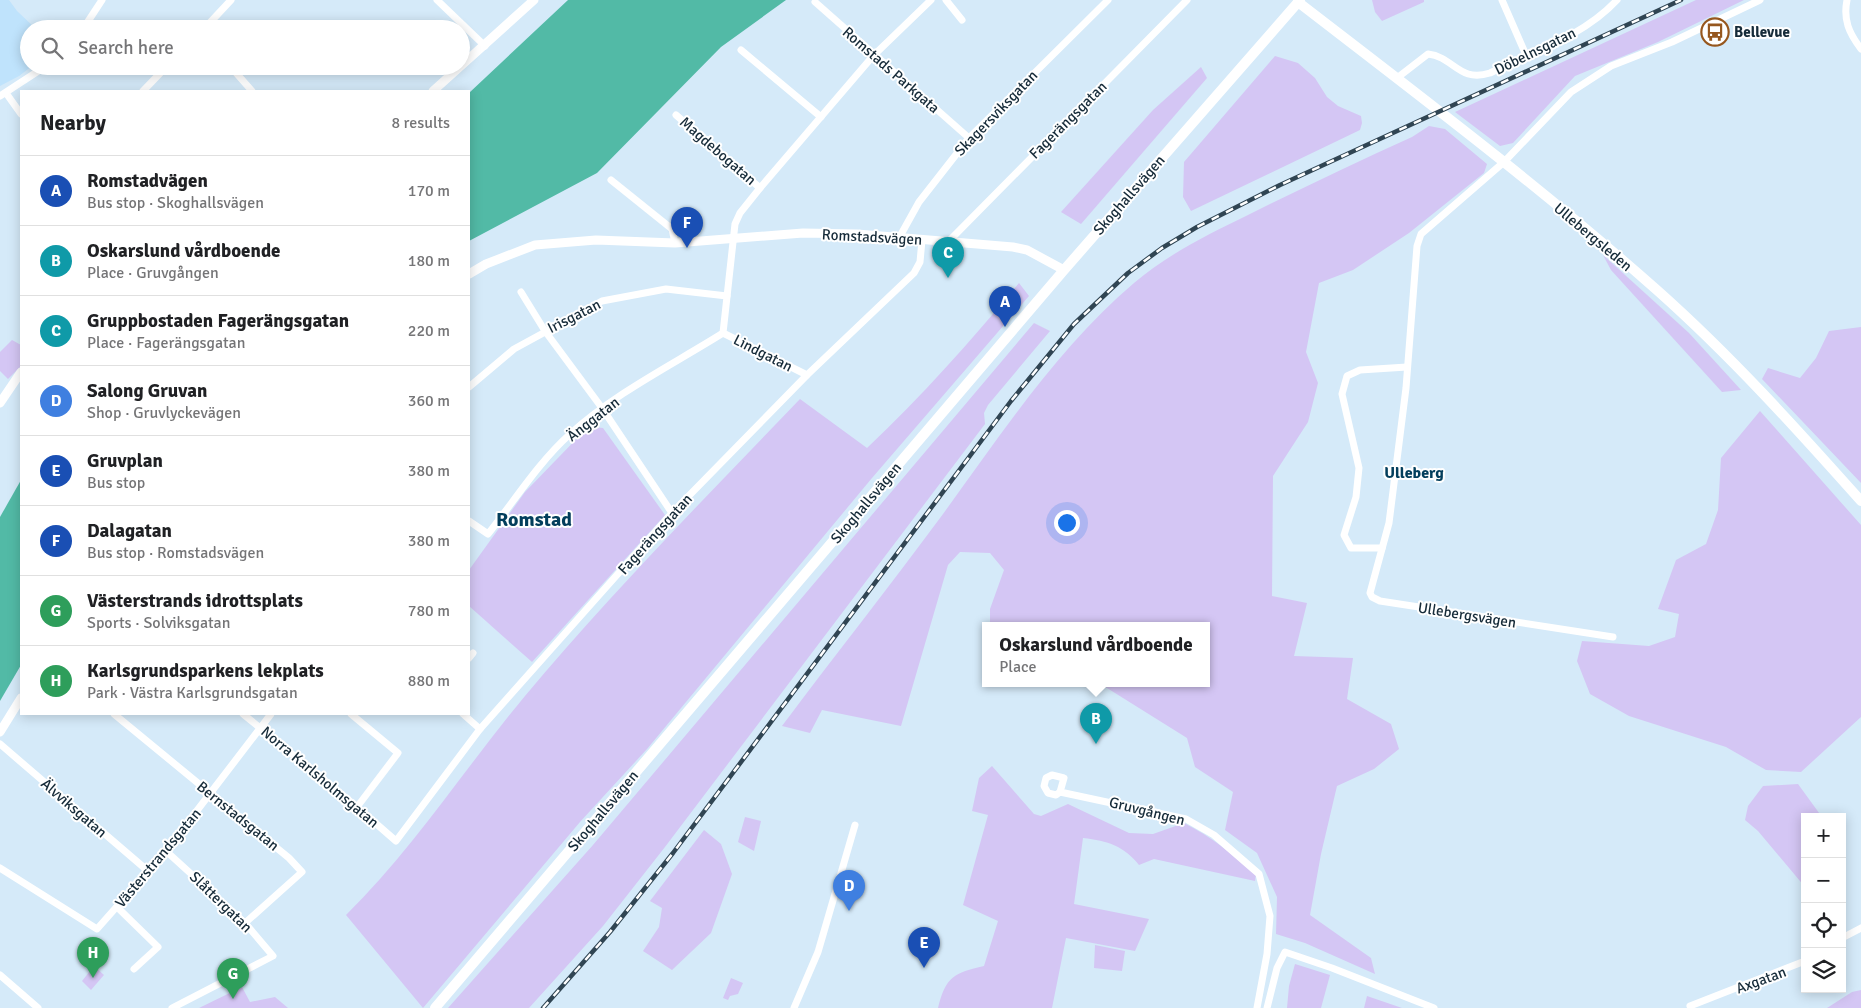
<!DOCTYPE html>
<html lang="en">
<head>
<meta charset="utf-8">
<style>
	body { margin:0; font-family:Signika,sans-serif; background:#f6f6f6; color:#202124 }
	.controls { position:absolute; right:15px; bottom:15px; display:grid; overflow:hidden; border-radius:0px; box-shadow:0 2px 12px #0003 }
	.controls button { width:45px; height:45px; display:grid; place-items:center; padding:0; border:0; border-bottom:1px solid #e0e0e0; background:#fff; color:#202124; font:25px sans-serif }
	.you { position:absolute; left:1066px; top:522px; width:18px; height:18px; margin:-12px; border:4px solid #fff; border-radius:50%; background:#1a73e8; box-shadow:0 0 0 8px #1a73e833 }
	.badge { display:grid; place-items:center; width:32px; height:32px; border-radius:50%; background:#7c3aed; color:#fff; font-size:16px; font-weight:700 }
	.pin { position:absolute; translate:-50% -41px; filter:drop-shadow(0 1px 2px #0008) }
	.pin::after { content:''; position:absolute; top:26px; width:18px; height:15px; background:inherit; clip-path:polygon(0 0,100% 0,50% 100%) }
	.popup { position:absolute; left:982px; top:622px; width:228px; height:65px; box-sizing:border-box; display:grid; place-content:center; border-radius:0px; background:#fff; filter:drop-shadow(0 1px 4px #0005); font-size:16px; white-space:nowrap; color:#757577 }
	.popup b { font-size:19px; color:#202124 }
	.popup::after { content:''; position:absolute; left:50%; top:100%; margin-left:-10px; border:10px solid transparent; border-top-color:#fff }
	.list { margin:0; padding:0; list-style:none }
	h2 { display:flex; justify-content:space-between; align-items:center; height:65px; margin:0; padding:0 20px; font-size:21px }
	h2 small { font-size:16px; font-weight:400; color:#757577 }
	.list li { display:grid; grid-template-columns:32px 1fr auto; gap:15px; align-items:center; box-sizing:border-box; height:70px; padding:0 20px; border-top:1px solid #e0e0e0 }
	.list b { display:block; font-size:19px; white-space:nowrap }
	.list p { margin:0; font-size:16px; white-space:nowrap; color:#757577 }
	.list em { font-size:16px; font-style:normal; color:#757577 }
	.icon { flex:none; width:28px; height:28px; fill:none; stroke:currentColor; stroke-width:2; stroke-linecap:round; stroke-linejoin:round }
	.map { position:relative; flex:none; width:1861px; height:1008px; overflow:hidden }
	.search { position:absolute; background:#fff; box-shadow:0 2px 12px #0003; left:20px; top:20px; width:450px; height:55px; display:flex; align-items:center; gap:12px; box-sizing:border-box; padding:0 18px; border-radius:28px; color:#757577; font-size:19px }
	.panel { position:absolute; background:#fff; box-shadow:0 2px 12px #0003; left:20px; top:90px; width:450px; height:625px; border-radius:0px }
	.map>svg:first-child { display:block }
	.built { fill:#bfe3fc }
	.green { fill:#d4c6f4 }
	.water { fill:#52baa6 }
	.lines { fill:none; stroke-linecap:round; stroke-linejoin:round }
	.minor { stroke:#fff; stroke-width:7 }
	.tertiary { stroke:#fff; stroke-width:9 }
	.secondary { stroke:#fff; stroke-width:10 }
	.rail-casing { stroke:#304553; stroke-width:4.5 }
	.rail { stroke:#fff; stroke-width:2.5; stroke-dasharray:8; stroke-linecap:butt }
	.labels { text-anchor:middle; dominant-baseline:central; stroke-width:4; stroke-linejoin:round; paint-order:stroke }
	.poi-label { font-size:15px; font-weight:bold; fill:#162b39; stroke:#fff; text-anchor:start }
	.street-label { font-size:15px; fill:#162b39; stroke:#fff }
	.neighbourhood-label { font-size:16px; font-weight:bold; fill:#033e5c; stroke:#fff }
	.district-label { font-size:20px; font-weight:bold; fill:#033e5c; stroke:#fff }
</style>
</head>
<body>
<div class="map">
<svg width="1861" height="1008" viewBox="0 0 1861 1008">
	<rect width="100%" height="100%" fill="#d5eaf9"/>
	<polygon class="built" points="0,0 9,0 17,11 36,29 29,29 29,66 32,66 19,76 0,86"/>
	<g class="green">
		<polygon points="1372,0 1424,0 1424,2 1382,21 1375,12"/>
		<polygon points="1696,0 1744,0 1658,42 1575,76 1513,143 1500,146 1455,112"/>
		<polygon points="1275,56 1298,63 1315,78 1327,97 1338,106 1361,116 1362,123 1360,130 1191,211 1183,197 1184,162"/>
		<polygon points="1201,67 1207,78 1081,224 1061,212 1153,110"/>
		<path d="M1429 126 1445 129 1487 164 1484 173 1409 233 1353 270 1319 283 1306 352 1318 383 1308 422 1273 476 1272 596 1307 603 1294 656 1353 658 1347 699 1391 724 1399 749 1374 769 1337 786 1321 854 1310 915 1371 958 1375 974 1305 943 1276 934 1277 897 1257 853 1225 830 1233 792 1195 767 1187 738 1099 683H1206V625H990V609L1004 570 990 553 960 552 948 565 901 726 822 710 810 733 782 726C835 655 890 586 943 514 1001 434 1058 348 1134 283 1168 254 1209 234 1248 215 1302 188 1357 162 1412 137Z"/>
		<polygon points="1603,255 1689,333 1741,390 1722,392 1611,270"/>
		<path d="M1019 283 1029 296 872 478 647 749 580 822 423 1008 346 915C413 849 465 768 525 696 612 592 707 496 800 399L867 448C922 396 971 341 1019 283Z"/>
		<polygon points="1034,323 1050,331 988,405 984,413 985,424 665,847 603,926 529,1008 448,1008 593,845"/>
		<polygon points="1861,327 1861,483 1762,379 1768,368 1800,378 1816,358 1829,331"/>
		<polygon points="12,340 21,345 21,366 8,379 0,371 0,352"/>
		<polygon points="1760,411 1861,525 1861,717 1801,772 1766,770 1726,747 1629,716 1590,694 1577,661 1582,641 1649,646 1675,637 1679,614 1658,609 1676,560 1706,544 1718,510 1721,458"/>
		<polygon points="592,427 603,428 665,515 532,662 469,606 469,570 525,492 587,428"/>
		<path d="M992 766 1034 814 1041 816 1068 804 1129 833 1153 834 1184 823C1212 837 1232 854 1256 874L1255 881 1154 859 1139 865C1124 846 1108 841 1083 838L1074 904 1149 919 1135 951 1066 938 1052 1008H938C946 976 954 973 984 966L998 921 963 905 988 815 972 811 979 778Z"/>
		<polygon points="1798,784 1822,817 1805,817 1805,887 1758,831 1745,820 1748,806 1763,786"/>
		<polygon points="745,817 761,821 754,851 738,842"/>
		<polygon points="704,830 721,844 732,874 711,933 672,970 643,951 659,927 662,908 650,901"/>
		<polygon points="1095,945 1125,951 1122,971 1094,968"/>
		<polygon points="1295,964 1330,975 1321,1008 1287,1008 1289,986"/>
		<polygon points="94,966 104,975 91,990 82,981"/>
		<polygon points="731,978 743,983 738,994 730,996 728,1000 723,998"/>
		<polygon points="242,987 250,1002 275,997 288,1008 199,1008"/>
		<polygon points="1861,990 1861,1008 1827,1008 1852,992"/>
		<polygon points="1367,996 1402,1008 1364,1008"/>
	</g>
	<g class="water">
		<polygon points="568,0 786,0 721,47 597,173 469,241 469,93"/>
		<polygon points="21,480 21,665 0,701 0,517"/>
	</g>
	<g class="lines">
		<g class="minor">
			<polyline points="437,0 485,46"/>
			<polyline points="946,0 962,20"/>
			<polyline points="1502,0 1526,55"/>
			<path d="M1847 0C1843 20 1849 33 1861 49"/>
			<polyline points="815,2 969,138"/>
			<polyline points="83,29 102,0"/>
			<polyline points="204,29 231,0"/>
			<polyline points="741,50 821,117"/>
			<polyline points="230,66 252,91"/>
			<path d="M1397 78 1428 54C1454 57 1459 83 1490 73 1533 52 1584 36 1617 0"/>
			<polyline points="143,91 167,66"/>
			<polyline points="6,93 21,114"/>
			<polyline points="0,96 46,66"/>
			<polyline points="676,115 760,188"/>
			<polyline points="611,180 672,229 675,243"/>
			<polyline points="899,238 919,202 969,138 1108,0"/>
			<polyline points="949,241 1187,0"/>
			<polyline points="521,292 545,331 602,408 672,513"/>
			<polyline points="807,375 723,333 735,224 740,213 760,188 873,56 931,0"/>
			<polyline points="469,387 514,349 602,301 666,289 727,296"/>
			<path d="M469 521 488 534C515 500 538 463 570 434 615 393 672 365 723 333"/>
			<polyline points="1382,548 1351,548 1344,535 1356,497 1359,468 1342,394 1347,376 1360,370 1407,367"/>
			<polyline points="1613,637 1380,601 1372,597 1370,593 1389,523 1406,388 1417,246 1421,234 1504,162 1571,92 1611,66 1672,42 1760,0"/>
			<polyline points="469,658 473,653"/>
			<polyline points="114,714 289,858 302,872 245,923"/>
			<polyline points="243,714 357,807 396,841 480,729 672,513 807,375 914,273 920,262 922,240"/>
			<polyline points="351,714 398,753 357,807"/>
			<polyline points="463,714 480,729"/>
			<polyline points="0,744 148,871"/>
			<polyline points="1060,792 1064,778 1052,775 1046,778 1044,786 1048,793 1056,795 1060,792 1186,819 1214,835 1259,874 1270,916 1267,954 1257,1008"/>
			<polyline points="166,851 245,923 273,956 172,1008"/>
			<polyline points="0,868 97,929 166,851 271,714"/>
			<polyline points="117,907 158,947 134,969"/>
			<polyline points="1842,938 1861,928"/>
			<polyline points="0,975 38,1008"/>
			<polyline points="794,1008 818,952 855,825"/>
			<polyline points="1267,1008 1277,968 1285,952 1332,968 1434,1008"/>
			<polyline points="1691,1008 1690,1006 1805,961"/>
		</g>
		<g class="tertiary">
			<polyline points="433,91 534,0"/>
			<polyline points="469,274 486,264 535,245 596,240 675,243 803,233 857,234 1013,247 1027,250 1064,270"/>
			<polyline points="0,403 21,372"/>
			<polyline points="0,732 21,698"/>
		</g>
		<g class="secondary">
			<path d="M1298 2C1420 96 1543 189 1658 291 1731 356 1796 428 1861 501"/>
			<polyline points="435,1008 1064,270 1300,0"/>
		</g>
		<g class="rail-casing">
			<polyline id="rail" points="543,1008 610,932 673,853 1011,401 1074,324 1128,273 1162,248 1197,227 1280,185 1681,0"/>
		</g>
		<use href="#rail" class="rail"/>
	</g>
	<defs>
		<g id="bus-ring" transform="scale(1.4375)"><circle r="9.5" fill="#fff" stroke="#96571e" stroke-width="1.5"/><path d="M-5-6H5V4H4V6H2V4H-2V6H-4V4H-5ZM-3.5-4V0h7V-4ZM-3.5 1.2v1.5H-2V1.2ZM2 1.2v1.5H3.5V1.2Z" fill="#96571e"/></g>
	</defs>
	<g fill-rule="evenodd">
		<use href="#bus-ring" x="1715" y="32"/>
	</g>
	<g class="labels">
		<g class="poi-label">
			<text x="1734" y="32">Bellevue</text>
		</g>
		<g class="street-label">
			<text transform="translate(1535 51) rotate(-26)">Döbelnsgatan</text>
			<text transform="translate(891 70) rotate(41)">Romstads Parkgata</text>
			<text transform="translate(996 113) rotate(-46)">Skagersviksgatan</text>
			<text transform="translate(1068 120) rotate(-45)">Fagerängsgatan</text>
			<text transform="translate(718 151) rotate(41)">Magdebogatan</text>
			<text transform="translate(1129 195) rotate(-49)">Skoghallsvägen</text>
			<text transform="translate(872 237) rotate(3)">Romstadsvägen</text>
			<text transform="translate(1593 237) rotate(40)">Ullebergsleden</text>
			<text transform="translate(574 316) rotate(-27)">Irisgatan</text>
			<text transform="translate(763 353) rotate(27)">Lindgatan</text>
			<text transform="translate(593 419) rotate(-38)">Änggatan</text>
			<text transform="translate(866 503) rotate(-50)">Skoghallsvägen</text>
			<text transform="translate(655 534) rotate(-48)">Fagerängsgatan</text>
			<text transform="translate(1467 615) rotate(9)">Ullebergsvägen</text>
			<text transform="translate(320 777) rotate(40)">Norra Karlsholmsgatan</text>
			<text transform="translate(74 808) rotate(41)">Älvviksgatan</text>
			<text transform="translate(603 811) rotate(-50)">Skoghallsvägen</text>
			<text transform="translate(1147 811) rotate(14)">Gruvgången</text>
			<text transform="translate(238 816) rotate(39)">Bernstadsgatan</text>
			<text transform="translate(158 858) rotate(-50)">Västerstrandsgatan</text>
			<text transform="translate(221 902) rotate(44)">Slåttergatan</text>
			<text transform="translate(1761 980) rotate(-20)">Axgatan</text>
		</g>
		<g class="neighbourhood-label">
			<text x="1414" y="473">Ulleberg</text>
		</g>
		<g class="district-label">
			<text x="534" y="519">Romstad</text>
		</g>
	</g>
</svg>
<div class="controls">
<button>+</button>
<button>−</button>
<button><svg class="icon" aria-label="locate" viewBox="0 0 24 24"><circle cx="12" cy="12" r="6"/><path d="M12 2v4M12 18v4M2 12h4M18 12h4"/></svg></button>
<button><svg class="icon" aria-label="layers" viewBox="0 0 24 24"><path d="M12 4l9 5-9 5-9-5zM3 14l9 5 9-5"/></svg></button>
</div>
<div class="you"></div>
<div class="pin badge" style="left:1005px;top:327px;background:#1a4fb4">A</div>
<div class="pin badge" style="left:1096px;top:744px;background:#0f9aa8">B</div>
<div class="popup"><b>Oskarslund vårdboende</b>Place</div>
<div class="pin badge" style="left:948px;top:278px;background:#0f9aa8">C</div>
<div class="pin badge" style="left:849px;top:911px;background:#3f7fe0">D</div>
<div class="pin badge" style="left:924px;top:968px;background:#1a4fb4">E</div>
<div class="pin badge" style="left:687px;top:248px;background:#1a4fb4">F</div>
<div class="pin badge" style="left:233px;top:999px;background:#2e9e5b">G</div>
<div class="pin badge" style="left:93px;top:978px;background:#2e9e5b">H</div>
<div class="search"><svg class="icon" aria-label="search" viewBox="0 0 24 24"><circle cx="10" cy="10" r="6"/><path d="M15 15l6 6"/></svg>Search here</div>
<section class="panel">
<h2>Nearby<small>8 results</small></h2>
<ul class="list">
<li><span class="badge" style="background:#1a4fb4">A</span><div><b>Romstadvägen</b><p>Bus stop · Skoghallsvägen</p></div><em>170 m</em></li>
<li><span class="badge" style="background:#0f9aa8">B</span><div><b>Oskarslund vårdboende</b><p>Place · Gruvgången</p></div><em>180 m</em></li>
<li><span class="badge" style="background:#0f9aa8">C</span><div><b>Gruppbostaden Fagerängsgatan</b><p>Place · Fagerängsgatan</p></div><em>220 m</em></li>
<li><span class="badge" style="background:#3f7fe0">D</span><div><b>Salong Gruvan</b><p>Shop · Gruvlyckevägen</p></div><em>360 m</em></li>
<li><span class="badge" style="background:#1a4fb4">E</span><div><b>Gruvplan</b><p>Bus stop</p></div><em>380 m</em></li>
<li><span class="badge" style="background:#1a4fb4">F</span><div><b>Dalagatan</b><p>Bus stop · Romstadsvägen</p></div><em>380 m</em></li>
<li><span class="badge" style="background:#2e9e5b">G</span><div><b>Västerstrands idrottsplats</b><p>Sports · Solviksgatan</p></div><em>780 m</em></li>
<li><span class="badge" style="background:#2e9e5b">H</span><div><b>Karlsgrundsparkens lekplats</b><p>Park · Västra Karlsgrundsgatan</p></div><em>880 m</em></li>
</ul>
</section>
</div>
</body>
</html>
